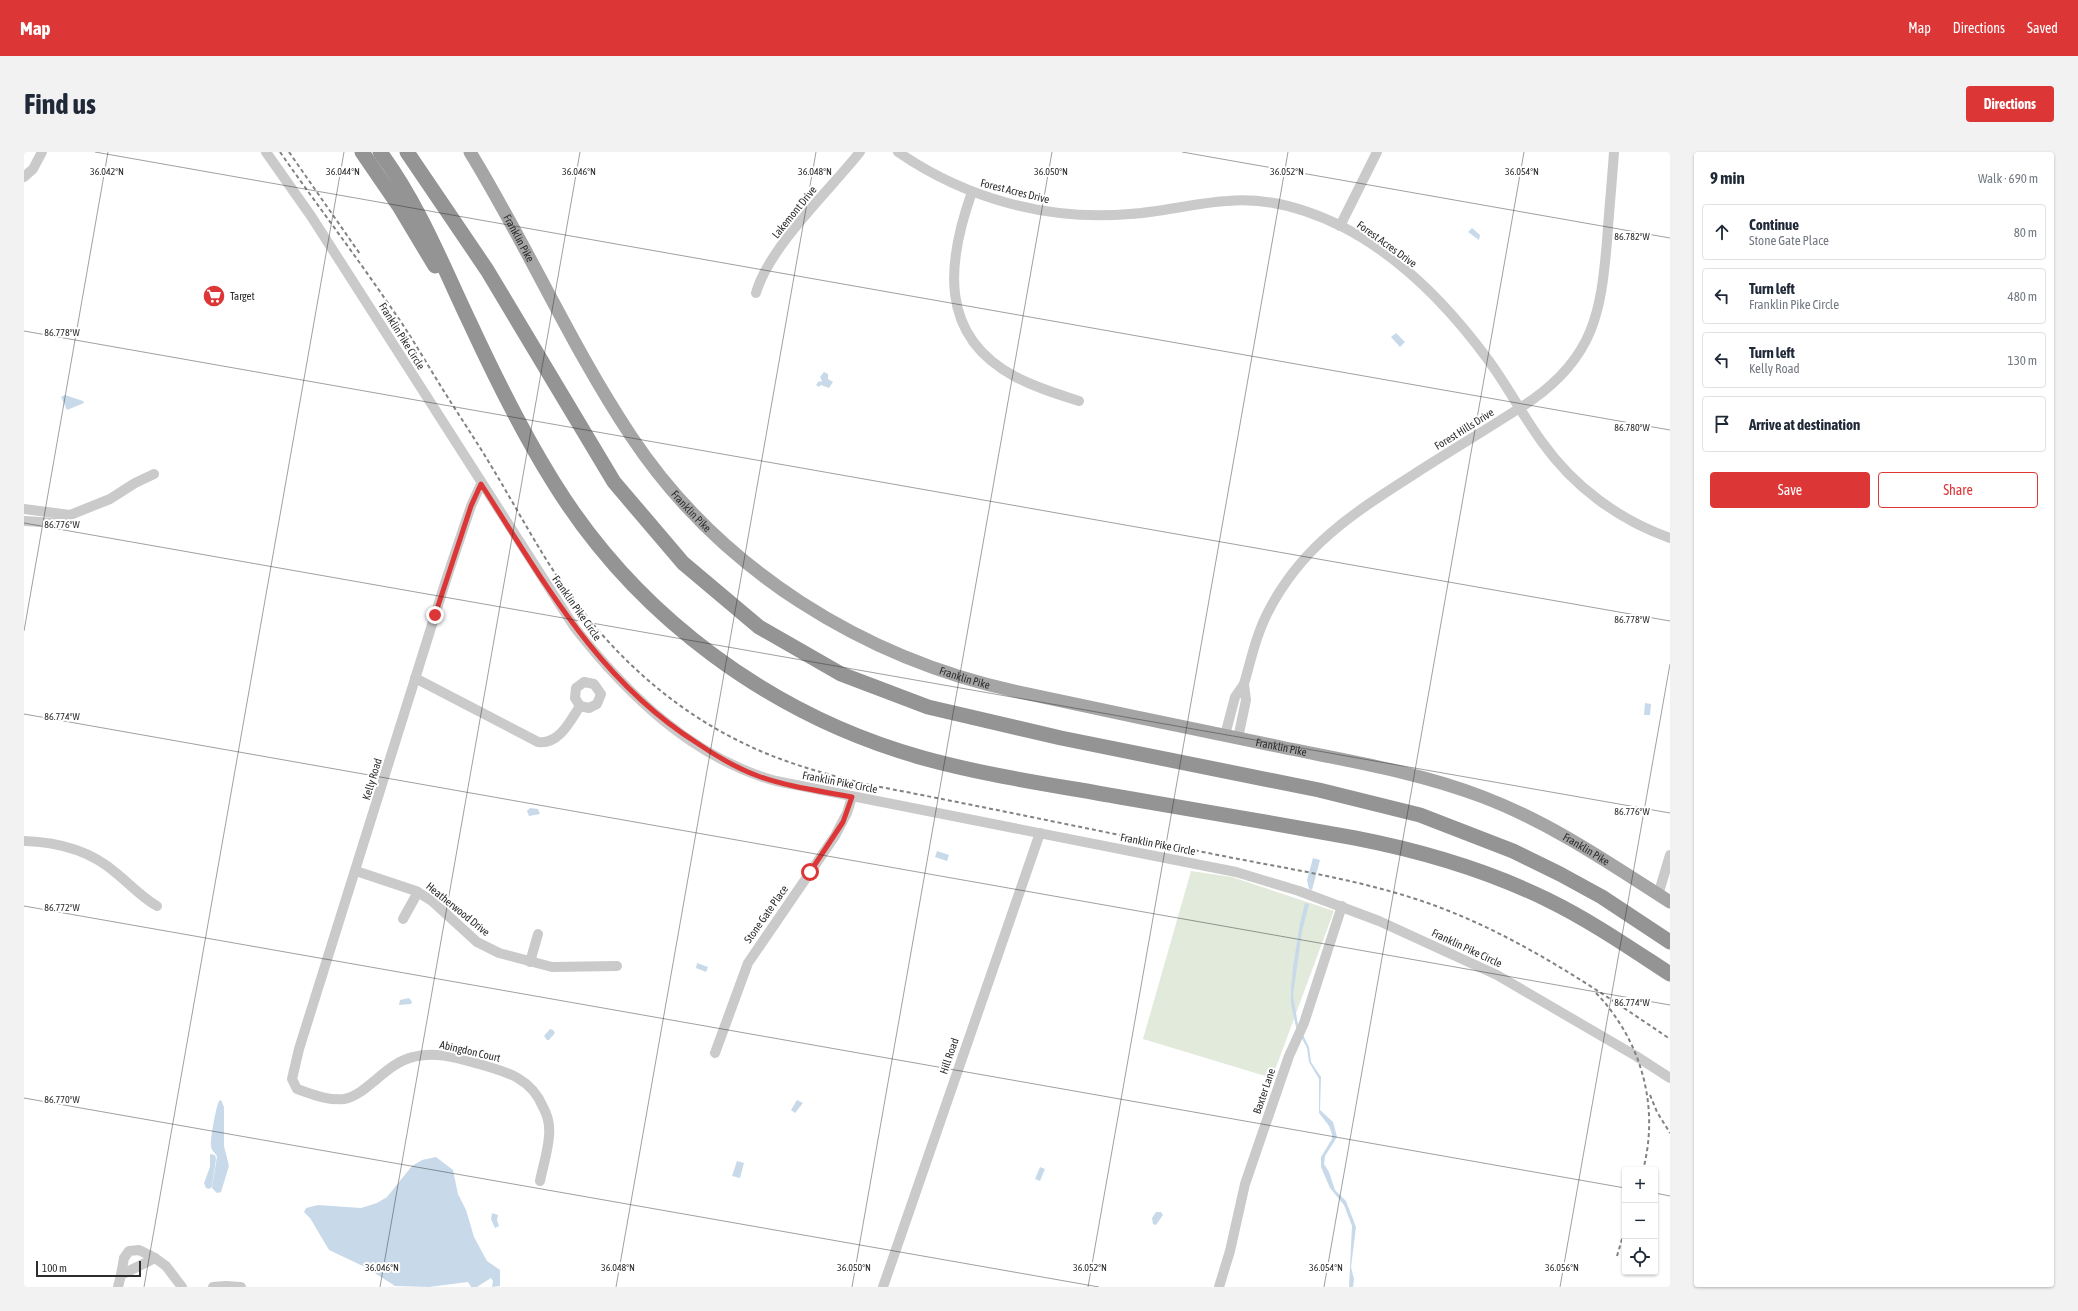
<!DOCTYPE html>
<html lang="en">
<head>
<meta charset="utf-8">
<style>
	body { margin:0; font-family:"Asap Condensed",sans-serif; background:#f2f2f3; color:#1f2937 }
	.controls { position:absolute; right:12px; bottom:12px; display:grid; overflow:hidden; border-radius:4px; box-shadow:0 1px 3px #0004 }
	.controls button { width:36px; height:36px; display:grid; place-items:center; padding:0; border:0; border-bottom:1px solid #e0e1e3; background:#fff; color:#1f2937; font:20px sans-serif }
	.scale { position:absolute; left:12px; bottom:10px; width:105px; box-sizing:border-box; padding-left:4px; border:2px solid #2d2d2d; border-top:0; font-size:11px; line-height:14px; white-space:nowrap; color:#2d2d2d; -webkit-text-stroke:3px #fff; paint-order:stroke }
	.stop { position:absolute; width:12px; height:12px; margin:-9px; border:3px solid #dd3637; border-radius:50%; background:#fff }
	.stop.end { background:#dd3637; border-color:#fff; box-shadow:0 1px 4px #0008 }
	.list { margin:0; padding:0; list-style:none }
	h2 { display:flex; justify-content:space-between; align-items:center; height:52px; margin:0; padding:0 16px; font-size:17px }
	h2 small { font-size:13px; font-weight:400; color:#747a83 }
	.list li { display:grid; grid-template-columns:26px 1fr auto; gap:12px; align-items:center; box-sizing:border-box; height:56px; margin:0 8px 8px; padding:0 8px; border:1px solid #e0e1e3; border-radius:4px }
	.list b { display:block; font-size:15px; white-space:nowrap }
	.list p { margin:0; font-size:13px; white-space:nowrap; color:#747a83 }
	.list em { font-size:13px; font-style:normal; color:#747a83 }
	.actions { display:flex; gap:8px; padding:12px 16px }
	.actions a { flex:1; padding:9px 0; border:1px solid #dd3637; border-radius:4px; text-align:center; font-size:14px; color:#dd3637 }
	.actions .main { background:#dd3637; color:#fff }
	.icon { flex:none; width:22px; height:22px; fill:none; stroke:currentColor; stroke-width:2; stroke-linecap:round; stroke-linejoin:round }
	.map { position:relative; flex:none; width:1646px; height:1135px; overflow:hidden; border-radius:4px }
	header { display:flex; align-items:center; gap:24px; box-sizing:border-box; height:56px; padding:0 20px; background:#dd3637; color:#fff }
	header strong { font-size:19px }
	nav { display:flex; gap:22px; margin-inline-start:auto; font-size:14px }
	.intro { display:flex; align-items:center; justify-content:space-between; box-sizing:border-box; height:96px; padding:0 24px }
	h1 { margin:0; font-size:28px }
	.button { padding:10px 18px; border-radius:4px; background:#dd3637; color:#fff; font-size:14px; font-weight:700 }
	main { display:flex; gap:24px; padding:0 24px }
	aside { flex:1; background:#fff; border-radius:4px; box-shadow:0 1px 3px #0004 }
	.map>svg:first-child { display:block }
	.green { fill:#e2eadb }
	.water { fill:#c8dae9 }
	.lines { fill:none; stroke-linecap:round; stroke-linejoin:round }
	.minor { stroke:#cacaca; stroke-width:10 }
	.major { stroke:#a5a5a5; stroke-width:13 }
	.highway { stroke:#949494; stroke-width:15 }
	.rail { stroke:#828282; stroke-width:2; stroke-dasharray:4 3; stroke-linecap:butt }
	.route { stroke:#dd3637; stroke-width:5 }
	.ticks { fill:none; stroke:#2d2d2d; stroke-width:1; stroke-opacity:0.45 }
	.labels { text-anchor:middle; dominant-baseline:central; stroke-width:4; stroke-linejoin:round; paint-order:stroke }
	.street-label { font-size:11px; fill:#2d2d2d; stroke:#fff }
	.poi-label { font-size:11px; fill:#2d2d2d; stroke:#fff; text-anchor:start }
	.ticks-label { font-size:10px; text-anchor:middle; fill:#2d2d2d; stroke:#fff; stroke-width:4; stroke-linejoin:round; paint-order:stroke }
</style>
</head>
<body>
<header>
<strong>Map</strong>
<nav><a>Map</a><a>Directions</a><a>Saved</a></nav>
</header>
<div class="intro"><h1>Find us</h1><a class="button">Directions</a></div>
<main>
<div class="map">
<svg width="1646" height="1135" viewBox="0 0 1646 1135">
	<rect width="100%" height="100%" fill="#fff"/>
	<polygon class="green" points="1167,719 1208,725 1310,759 1248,926 1119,887"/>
	<g class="water">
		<polygon points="1448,76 1456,83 1455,88 1444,80"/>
		<polygon points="1372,181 1381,190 1376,195 1367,185"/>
		<polygon points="800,220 804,222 804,227 809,230 805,236 797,233 795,235 792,233 795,229 797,230 798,229 796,225"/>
		<polygon points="41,243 59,249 60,251 43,258 37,245"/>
		<polygon points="1621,551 1627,552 1626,563 1620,563"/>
		<polygon points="506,656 514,657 516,662 505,664 503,659"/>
		<polygon points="913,699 925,703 923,709 911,705"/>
		<polygon points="1289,706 1296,708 1288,738 1285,737 1283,728"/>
		<polygon points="1281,751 1285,752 1278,780 1269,843 1274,873 1285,895 1287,910 1297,925 1296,958 1309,970 1313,985 1301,1004 1300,1012 1305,1020 1311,1038 1322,1049 1332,1075 1327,1115 1330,1127 1329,1135 1325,1135 1328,1074 1320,1053 1306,1036 1297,1015 1297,1005 1308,987 1308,982 1305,974 1295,961 1295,927 1285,910 1283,896 1272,875 1267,852 1267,836 1269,815 1276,771"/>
		<polygon points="673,811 684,815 682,820 672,816"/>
		<polygon points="385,846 388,850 387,852 375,853 376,848"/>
		<polygon points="526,877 529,878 531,881 525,888 523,888 520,884"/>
		<path d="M197 948 200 955V994L205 1014 197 1040 193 1041 188 1036 193 1004C191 1001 187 998 187 994 186 987 192 955 195 949Z"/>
		<polygon points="773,948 779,951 771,961 767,958"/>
		<polygon points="186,1002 191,1003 192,1007 188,1035 185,1037 182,1036 180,1031 186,1015"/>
		<polygon points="412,1005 429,1018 434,1042 442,1058 450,1085 463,1109 476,1118 476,1134 468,1135 469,1129 467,1126 453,1135 447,1135 444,1130 405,1135 371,1134 343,1116 305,1098 286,1066 280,1060 282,1056 294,1053 337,1056 353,1051 363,1045 388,1014 398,1008"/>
		<polygon points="713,1009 720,1011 716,1026 708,1024"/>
		<polygon points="1016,1015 1021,1017 1016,1029 1011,1027"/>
		<polygon points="1132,1060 1137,1060 1139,1063 1132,1073 1129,1072 1128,1066"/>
		<polygon points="468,1061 474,1063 473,1068 475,1074 471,1076 467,1067"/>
	</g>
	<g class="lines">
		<g class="minor">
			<path d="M242 0 287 64 551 476C603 542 668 606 752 629L1212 720 1275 739 1355 769 1473 823 1612 904 1646 926"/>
			<path d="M874 0C942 47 1024 69 1106 62 1139 60 1170 51 1203 49 1243 45 1283 57 1319 75 1377 105 1427 157 1465 209 1484 235 1499 264 1518 290 1550 335 1595 368 1646 386"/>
			<polyline points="0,25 9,17 18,0"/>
			<path d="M948 40C923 110 914 183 990 224 1010 235 1033 242 1055 249"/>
			<polyline points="1316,74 1353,0"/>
			<path d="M732 141C745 95 805 39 836 0"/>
			<path d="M457 332 447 354 422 428 275 897 268 927 273 937C288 942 304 949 320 947 343 943 362 911 389 905 412 899 433 906 455 912 483 920 507 926 519 955 524 964 526 974 525 984 524 999 519 1014 516 1029"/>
			<polyline points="0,357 46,363"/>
			<polyline points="0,369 33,371 46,363 86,347 111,331 130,322"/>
			<path d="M391 526 514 590C535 593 546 569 556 554L565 556 573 552 577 542 570 532 560 530 552 536 551 546 556 554"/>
			<path d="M1220 532C1227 508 1232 483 1244 460 1278 393 1331 360 1392 321 1431 296 1470 273 1508 248 1570 204 1577 160 1583 89 1585 59 1588 30 1590 0"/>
			<polyline points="1201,583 1211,545 1220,532 1222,548 1214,586"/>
			<path d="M0 689C34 690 66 698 92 721 106 732 117 745 133 754"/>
			<polyline points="332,719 392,739 408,749 453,790 475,801 528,815 593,814"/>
			<polyline points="1634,743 1646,703"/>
			<polyline points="379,767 394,740"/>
			<polyline points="506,810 514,782"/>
			<polyline points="691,901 724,811 811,684 823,661 828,645"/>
			<polyline points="97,1123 100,1106 105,1099 115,1098 131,1106"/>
			<polyline points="94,1135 97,1123 131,1106 142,1114 158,1135"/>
			<polyline points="189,1135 202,1134 217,1135"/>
			<polyline points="859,1135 1016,681"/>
			<polyline points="1195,1135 1206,1099 1221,1032 1265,904 1280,871 1318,754"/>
		</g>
		<path class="major" id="s1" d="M446 0C503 93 547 194 607 284 696 418 840 507 995 540 1082 559 1170 577 1257 595 1325 609 1394 620 1459 645 1527 671 1585 711 1646 750"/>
		<g class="highway">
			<polyline points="338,0 375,54 411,114"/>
			<path d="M356 0C395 53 418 112 446 171 471 225 498 280 530 331 613 465 748 564 899 606 964 624 1030 633 1096 645 1174 658 1253 672 1331 686 1398 699 1463 718 1524 748 1567 769 1606 796 1646 822"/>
			<polyline points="383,0 463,118 590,330 659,411 735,475 817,522 904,555 1037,586 1295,638 1396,663 1489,699 1536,722 1578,745 1646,790"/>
		</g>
		<g class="rail">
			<path d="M256 0C293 53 332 104 368 157 390 188 408 221 428 252 442 274 456 295 469 317 498 365 524 417 560 461 602 514 654 559 715 589 756 610 801 622 846 633 961 655 1075 679 1189 702 1268 718 1350 729 1425 759 1505 791 1575 839 1646 887"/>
			<polyline points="265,0 336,102"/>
			<path d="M1572 841C1617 888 1636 954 1619 1018"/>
			<polyline points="1626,943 1633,960 1646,981"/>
			<polyline points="1593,1104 1601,1077"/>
		</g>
	</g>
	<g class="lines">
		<path class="route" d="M411 463 447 354 457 332C519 428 573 528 673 591 692 604 712 616 734 624 764 635 797 639 828 645L819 670 786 720"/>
	</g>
	<path class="ticks" d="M71 0 1646 278M1158 0 1646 86M0 179 1646 469M0 371 1646 661M0 479 84 0M0 562 1646 853M0 754 1601 1036M0 946 1075 1135M1631 1041 1646 1044M120 1135 320 0M356 1135 556 0M592 1135 792 0M828 1135 1028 0M1064 1135 1264 0M1300 1135 1500 0M1536 1135 1646 512"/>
	<defs>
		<g id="supermarket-disc" transform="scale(1.15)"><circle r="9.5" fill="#dd3637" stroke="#fff"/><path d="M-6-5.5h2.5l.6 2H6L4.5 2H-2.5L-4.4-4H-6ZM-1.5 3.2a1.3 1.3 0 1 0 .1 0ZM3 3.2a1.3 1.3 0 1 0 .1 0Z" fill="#fff"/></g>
	</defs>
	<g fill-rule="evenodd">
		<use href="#supermarket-disc" x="190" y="144"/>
	</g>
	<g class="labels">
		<g class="street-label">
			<text transform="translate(991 39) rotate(14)">Forest Acres Drive</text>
			<text transform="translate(770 60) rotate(-51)">Lakemont Drive</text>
			<text stroke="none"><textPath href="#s1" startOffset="99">Franklin Pike</textPath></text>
			<text transform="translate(1363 92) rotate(36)">Forest Acres Drive</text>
			<text transform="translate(378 184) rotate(58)">Franklin Pike Circle</text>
			<text transform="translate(1440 277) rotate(-32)">Forest Hills Drive</text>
			<text stroke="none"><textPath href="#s1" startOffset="423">Franklin Pike</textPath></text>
			<text transform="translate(553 456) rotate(55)">Franklin Pike Circle</text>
			<text stroke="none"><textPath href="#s1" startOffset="747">Franklin Pike</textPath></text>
			<text stroke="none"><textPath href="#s1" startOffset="1071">Franklin Pike</textPath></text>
			<text transform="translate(348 627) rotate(-73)">Kelly Road</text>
			<text transform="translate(816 630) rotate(11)">Franklin Pike Circle</text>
			<text transform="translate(1134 692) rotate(11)">Franklin Pike Circle</text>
			<text stroke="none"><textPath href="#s1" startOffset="1395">Franklin Pike</textPath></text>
			<text transform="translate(434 757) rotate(39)">Heatherwood Drive</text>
			<text transform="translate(742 762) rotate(-55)">Stone Gate Place</text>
			<text transform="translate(1443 796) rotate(25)">Franklin Pike Circle</text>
			<text transform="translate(446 899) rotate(13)">Abingdon Court</text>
			<text transform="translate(925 904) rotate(-71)">Hill Road</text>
			<text transform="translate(1240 939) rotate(-71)">Baxter Lane</text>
		</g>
		<g class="poi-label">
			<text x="206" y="144">Target</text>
		</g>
	</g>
	<g class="ticks-label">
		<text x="319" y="23">36.044°N</text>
		<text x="555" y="23">36.046°N</text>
		<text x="791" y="23">36.048°N</text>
		<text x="1498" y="23">36.054°N</text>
		<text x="83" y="23">36.042°N</text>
		<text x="1027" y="23">36.050°N</text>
		<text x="1263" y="23">36.052°N</text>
		<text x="1608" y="88">86.782°W</text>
		<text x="38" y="184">86.778°W</text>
		<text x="1608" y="279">86.780°W</text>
		<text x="38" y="376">86.776°W</text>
		<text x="1608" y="471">86.778°W</text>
		<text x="38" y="568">86.774°W</text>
		<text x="1608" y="663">86.776°W</text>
		<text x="38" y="759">86.772°W</text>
		<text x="1608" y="854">86.774°W</text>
		<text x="38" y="951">86.770°W</text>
		<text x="358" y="1119">36.046°N</text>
		<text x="594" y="1119">36.048°N</text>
		<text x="830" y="1119">36.050°N</text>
		<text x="1066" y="1119">36.052°N</text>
		<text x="1302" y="1119">36.054°N</text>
		<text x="1538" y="1119">36.056°N</text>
	</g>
</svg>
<div class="controls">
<button>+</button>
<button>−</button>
<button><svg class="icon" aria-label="locate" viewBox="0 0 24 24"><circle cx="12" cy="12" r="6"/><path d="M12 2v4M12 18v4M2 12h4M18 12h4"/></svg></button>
</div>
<div class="scale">100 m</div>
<div class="stop" style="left:786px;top:720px"></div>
<div class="stop end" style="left:411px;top:463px"></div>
</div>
<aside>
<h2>9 min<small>Walk · 690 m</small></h2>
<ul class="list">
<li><svg class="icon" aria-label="ahead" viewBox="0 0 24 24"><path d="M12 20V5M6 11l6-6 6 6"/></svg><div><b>Continue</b><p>Stone Gate Place</p></div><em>80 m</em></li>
<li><svg class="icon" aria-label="left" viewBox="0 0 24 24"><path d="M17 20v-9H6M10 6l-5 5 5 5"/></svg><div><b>Turn left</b><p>Franklin Pike Circle</p></div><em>480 m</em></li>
<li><svg class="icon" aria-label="left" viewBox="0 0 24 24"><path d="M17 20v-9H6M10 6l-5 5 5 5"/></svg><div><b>Turn left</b><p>Kelly Road</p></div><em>130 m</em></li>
<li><svg class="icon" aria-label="arrive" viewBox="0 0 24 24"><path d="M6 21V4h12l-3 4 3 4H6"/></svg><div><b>Arrive at destination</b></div></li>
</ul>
<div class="actions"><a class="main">Save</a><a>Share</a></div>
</aside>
</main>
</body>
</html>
